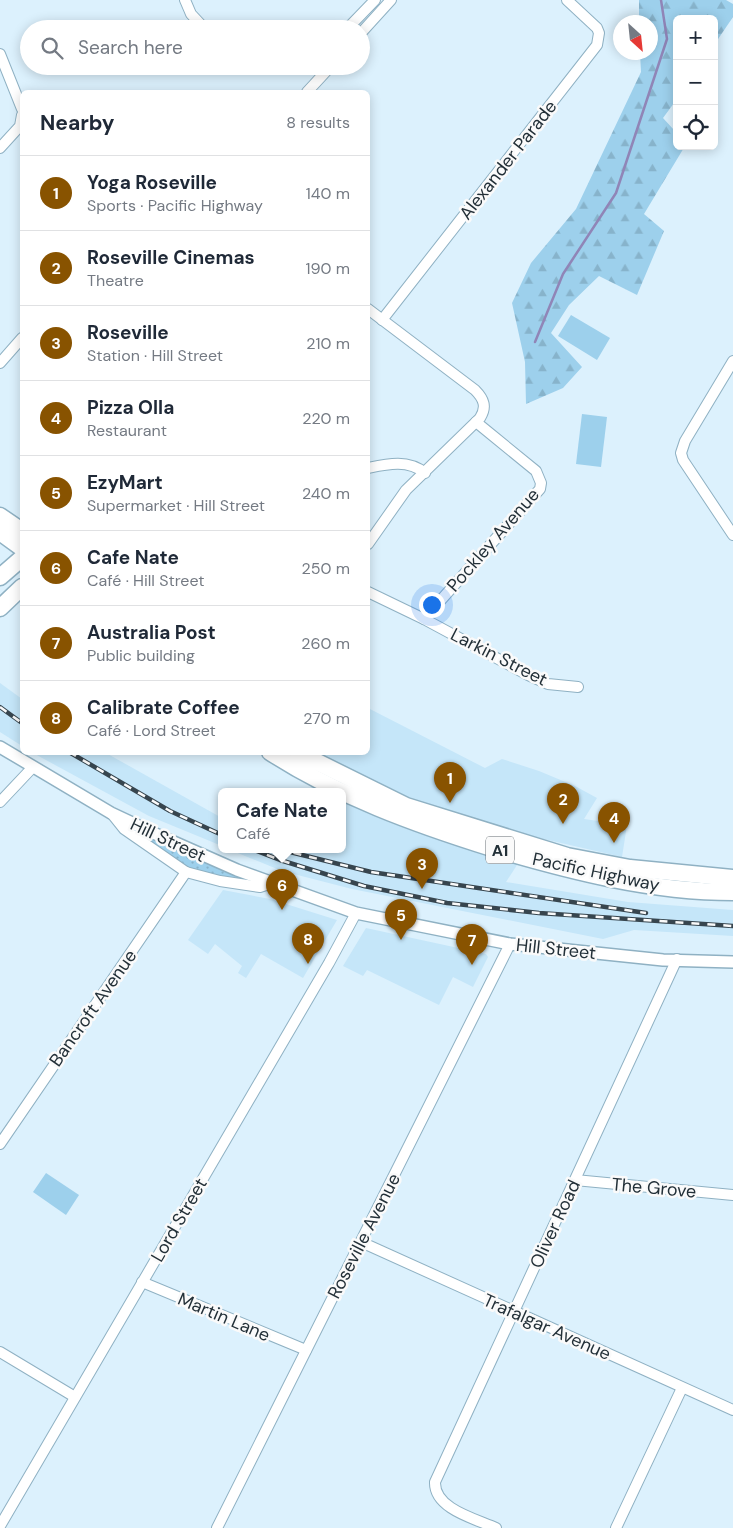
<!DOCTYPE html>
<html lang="en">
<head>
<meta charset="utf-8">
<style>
	body { margin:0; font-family:"DM Sans",sans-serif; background:#f6f6f7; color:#1f2937 }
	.controls { position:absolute; right:15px; top:15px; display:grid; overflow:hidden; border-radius:8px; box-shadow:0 2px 12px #0003 }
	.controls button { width:45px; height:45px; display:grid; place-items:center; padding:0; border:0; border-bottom:1px solid #e0e1e3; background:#fff; color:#1f2937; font:25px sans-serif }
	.compass { position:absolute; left:613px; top:15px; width:45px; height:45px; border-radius:50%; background:#fff; box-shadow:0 2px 12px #0003; rotate:153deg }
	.you { position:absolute; left:431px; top:604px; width:18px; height:18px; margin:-12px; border:4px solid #fff; border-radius:50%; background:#1a73e8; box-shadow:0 0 0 8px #1a73e833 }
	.badge { display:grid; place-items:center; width:32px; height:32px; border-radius:50%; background:#885300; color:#fff; font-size:16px; font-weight:700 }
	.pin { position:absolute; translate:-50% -41px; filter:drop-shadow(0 1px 2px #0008) }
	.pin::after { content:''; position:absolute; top:26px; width:18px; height:15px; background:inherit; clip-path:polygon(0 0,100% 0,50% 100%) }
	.popup { position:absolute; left:218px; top:788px; width:128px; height:65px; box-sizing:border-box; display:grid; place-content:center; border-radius:8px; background:#fff; filter:drop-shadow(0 1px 4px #0005); font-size:16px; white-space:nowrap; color:#747a83 }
	.popup b { font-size:19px; color:#1f2937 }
	.popup::after { content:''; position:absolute; left:50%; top:100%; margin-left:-10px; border:10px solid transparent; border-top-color:#fff }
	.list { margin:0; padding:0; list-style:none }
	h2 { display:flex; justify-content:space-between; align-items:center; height:65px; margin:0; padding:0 20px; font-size:21px }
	h2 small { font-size:16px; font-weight:400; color:#747a83 }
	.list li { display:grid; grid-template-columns:32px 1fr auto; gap:15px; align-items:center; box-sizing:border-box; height:75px; padding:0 20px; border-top:1px solid #e0e1e3 }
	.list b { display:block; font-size:19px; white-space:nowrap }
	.list p { margin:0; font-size:16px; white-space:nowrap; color:#747a83 }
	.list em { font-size:16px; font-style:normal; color:#747a83 }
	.icon { flex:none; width:28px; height:28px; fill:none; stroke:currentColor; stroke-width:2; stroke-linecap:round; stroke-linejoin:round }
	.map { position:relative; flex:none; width:733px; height:1528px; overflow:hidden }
	.search { position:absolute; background:#fff; box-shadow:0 2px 12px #0003; left:20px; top:20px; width:350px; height:55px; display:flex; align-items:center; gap:12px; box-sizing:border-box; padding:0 18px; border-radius:28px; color:#747a83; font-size:19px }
	.panel { position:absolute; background:#fff; box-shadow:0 2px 12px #0003; left:20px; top:90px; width:350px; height:665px; border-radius:8px }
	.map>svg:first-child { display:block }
	.built { fill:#c5e6f9 }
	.forest { fill:url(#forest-firs) }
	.garden { fill:url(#garden-dots) }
	.pitch { fill:#9dd0ec }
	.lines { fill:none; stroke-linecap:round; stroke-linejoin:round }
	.stream { stroke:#9085b7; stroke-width:2.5 }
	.minor-casing { stroke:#8fb1c3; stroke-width:12 }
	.tertiary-casing { stroke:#8fb1c3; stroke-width:14 }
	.trunk-casing { stroke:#8fb1c3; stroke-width:19 }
	.minor { stroke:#fff; stroke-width:10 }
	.tertiary { stroke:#fff; stroke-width:11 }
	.trunk { stroke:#fff; stroke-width:16 }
	.rail-casing { stroke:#37454e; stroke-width:4.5 }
	.rail { stroke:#fafafa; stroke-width:2.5; stroke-dasharray:8; stroke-linecap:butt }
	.labels { text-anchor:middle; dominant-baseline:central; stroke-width:5; stroke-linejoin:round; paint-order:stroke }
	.shield { fill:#fafafa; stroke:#646d72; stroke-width:1 }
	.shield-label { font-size:16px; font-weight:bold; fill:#233038 }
	.street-label { font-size:18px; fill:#233038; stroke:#fafafa }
</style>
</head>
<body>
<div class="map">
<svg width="733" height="1528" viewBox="0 0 733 1528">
	<defs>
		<pattern id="forest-firs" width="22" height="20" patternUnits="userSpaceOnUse" patternTransform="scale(1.25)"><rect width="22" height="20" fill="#9dd0ec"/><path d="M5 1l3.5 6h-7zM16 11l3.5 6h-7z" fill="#87b3cb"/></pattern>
		<pattern id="garden-dots" width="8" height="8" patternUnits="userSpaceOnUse" patternTransform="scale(1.25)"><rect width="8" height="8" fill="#9dd0ec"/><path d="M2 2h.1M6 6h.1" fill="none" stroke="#87b3cb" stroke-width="1.8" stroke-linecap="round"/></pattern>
	</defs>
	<rect width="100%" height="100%" fill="#dcf1fd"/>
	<g class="built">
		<polygon points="0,683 22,699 22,746 0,732"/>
		<polygon points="368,708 485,768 502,759 539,771 575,786 597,798 584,819 627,825 622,857 535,837 506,882 628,902 733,910 733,936 634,930 603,939 352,889 282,871 228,849 342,849 342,791 312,791 304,753 368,752"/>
		<polygon points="33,753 106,753 222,818 222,846 149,816"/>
		<polygon points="223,890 270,899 337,920 303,978 261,954 246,978 238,973 242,966 215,944 208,954 188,940"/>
		<polygon points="366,928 486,954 488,957 473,987 453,977 439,1005 367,970 363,976 343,966"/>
	</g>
	<polygon class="forest" points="639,0 726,0 733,4 733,17 714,45 714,19 677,19 677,99 663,118 674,130 677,129 677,146 685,146 644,214 664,231 637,295 599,276 569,305 551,333 582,367 563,388 526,404 525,362 512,303 531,263 576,209 641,72 640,53 650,52 650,22 639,22"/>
	<polygon class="garden" points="126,826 261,884 198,871 185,866"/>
	<g class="pitch">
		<polygon points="571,315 610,338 597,360 558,336"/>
		<polygon points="582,414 607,417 601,467 576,464"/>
		<polygon points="46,1173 79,1195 66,1215 33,1192"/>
	</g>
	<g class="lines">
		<polyline class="stream" points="535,342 563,274 616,193 667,39 661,0"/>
		<g class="minor-casing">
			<g id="minor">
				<polyline points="185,0 191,14 205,29"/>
				<polyline points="347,29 375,0"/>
				<polyline points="361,33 391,0"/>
				<polyline points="0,54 22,109"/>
				<polyline points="307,92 331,66"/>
				<polyline points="0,148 20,126 22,115"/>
				<path d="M368 309 475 390C484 399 487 407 480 418L406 490 368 544"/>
				<polyline points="382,320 597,45 599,33 597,28 567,0"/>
				<polyline points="733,361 685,441 681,453 683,460 733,535"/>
				<polyline points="0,363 22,338"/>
				<path d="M368 468C387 464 408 459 425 473"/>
				<polyline points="368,592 424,619 528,675 548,684 578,687"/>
				<polyline points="424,619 540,489 541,483 536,471 476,422"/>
				<polyline points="0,802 33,767"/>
				<polyline points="112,814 124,829 186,872 220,881 260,887 272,883"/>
				<polyline points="0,1144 186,872"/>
				<polyline points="575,1180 733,1195"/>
				<polyline points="361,1242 733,1410"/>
				<polyline points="142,1282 306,1350"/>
				<polyline points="0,1352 75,1397"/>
				<polyline points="0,1526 329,963 356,913"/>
				<polyline points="217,1528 510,944"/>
				<path d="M496 1528C476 1519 434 1509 435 1482L677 959"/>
				<polyline points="616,1528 682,1388"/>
			</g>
		</g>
		<g class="tertiary-casing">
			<polyline id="tertiary" points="0,747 111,813 160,836 237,870 356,913 510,944 663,960 733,962"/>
		</g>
		<g class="trunk-casing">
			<g id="trunk">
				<polyline points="0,516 22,531"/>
				<polyline points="0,532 22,548"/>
				<polyline points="0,577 22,558"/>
				<polyline points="0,608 22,587"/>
				<path d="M270 752C338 796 415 824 492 848 570 871 651 892 733 892"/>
				<polyline points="297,752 406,806 567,856 630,868 733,878"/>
			</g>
		</g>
		<use href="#minor" class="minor"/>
		<use href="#tertiary" class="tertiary"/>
		<use href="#trunk" class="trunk"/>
		<g class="rail-casing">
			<g id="rail">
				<polyline points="0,707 22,723"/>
				<polyline points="69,752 170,811 222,835"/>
				<polyline points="252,849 280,860 364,886 447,903 539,913 733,926"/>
				<polyline points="278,849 371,872 646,913"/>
			</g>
		</g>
		<use href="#rail" class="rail"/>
	</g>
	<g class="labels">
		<rect class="shield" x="486" y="836.5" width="28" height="27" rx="4"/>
		<g class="shield-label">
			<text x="500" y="850">A1</text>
		</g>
		<g class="street-label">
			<text transform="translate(508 160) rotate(-52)">Alexander Parade</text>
			<text transform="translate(493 540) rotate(-49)">Pockley Avenue</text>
			<text transform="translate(499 657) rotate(27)">Larkin Street</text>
			<text transform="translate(168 840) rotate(25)">Hill Street</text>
			<text transform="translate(596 872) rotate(12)">Pacific Highway</text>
			<text transform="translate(556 949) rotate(6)">Hill Street</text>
			<text transform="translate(93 1008) rotate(-55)">Bancroft Avenue</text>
			<text transform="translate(654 1188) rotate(5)">The Grove</text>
			<text transform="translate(179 1220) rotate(-60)">Lord Street</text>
			<text transform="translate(555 1224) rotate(-65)">Oliver Road</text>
			<text transform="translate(364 1236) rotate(-63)">Roseville Avenue</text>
			<text transform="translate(224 1317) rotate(23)">Martin Lane</text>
			<text transform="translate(547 1327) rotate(24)">Trafalgar Avenue</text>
		</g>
	</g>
</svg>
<div class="controls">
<button>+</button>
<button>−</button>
<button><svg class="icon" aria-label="locate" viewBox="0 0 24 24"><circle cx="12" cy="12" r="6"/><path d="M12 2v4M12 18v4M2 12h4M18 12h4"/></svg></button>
</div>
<svg class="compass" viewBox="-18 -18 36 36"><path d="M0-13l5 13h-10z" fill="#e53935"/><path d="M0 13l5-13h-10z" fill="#747a83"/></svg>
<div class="you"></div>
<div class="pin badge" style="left:450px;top:803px">1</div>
<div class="pin badge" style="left:563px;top:824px">2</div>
<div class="pin badge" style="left:422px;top:889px">3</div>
<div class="pin badge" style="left:614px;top:843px">4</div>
<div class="pin badge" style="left:401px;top:940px">5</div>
<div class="pin badge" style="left:282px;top:910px">6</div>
<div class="popup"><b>Cafe Nate</b>Café</div>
<div class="pin badge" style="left:472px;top:965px">7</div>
<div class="pin badge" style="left:308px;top:964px">8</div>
<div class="search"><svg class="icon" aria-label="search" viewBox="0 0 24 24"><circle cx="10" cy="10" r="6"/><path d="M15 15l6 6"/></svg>Search here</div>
<section class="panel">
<h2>Nearby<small>8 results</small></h2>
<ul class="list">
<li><span class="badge">1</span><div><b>Yoga Roseville</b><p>Sports · Pacific Highway</p></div><em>140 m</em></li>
<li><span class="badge">2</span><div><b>Roseville Cinemas</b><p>Theatre</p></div><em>190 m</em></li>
<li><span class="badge">3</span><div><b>Roseville</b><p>Station · Hill Street</p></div><em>210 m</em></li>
<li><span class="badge">4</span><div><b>Pizza Olla</b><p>Restaurant</p></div><em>220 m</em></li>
<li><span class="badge">5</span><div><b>EzyMart</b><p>Supermarket · Hill Street</p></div><em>240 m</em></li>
<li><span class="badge">6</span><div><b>Cafe Nate</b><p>Café · Hill Street</p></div><em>250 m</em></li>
<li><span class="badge">7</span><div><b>Australia Post</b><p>Public building</p></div><em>260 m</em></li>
<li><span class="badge">8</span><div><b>Calibrate Coffee</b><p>Café · Lord Street</p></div><em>270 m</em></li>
</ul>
</section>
</div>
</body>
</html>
